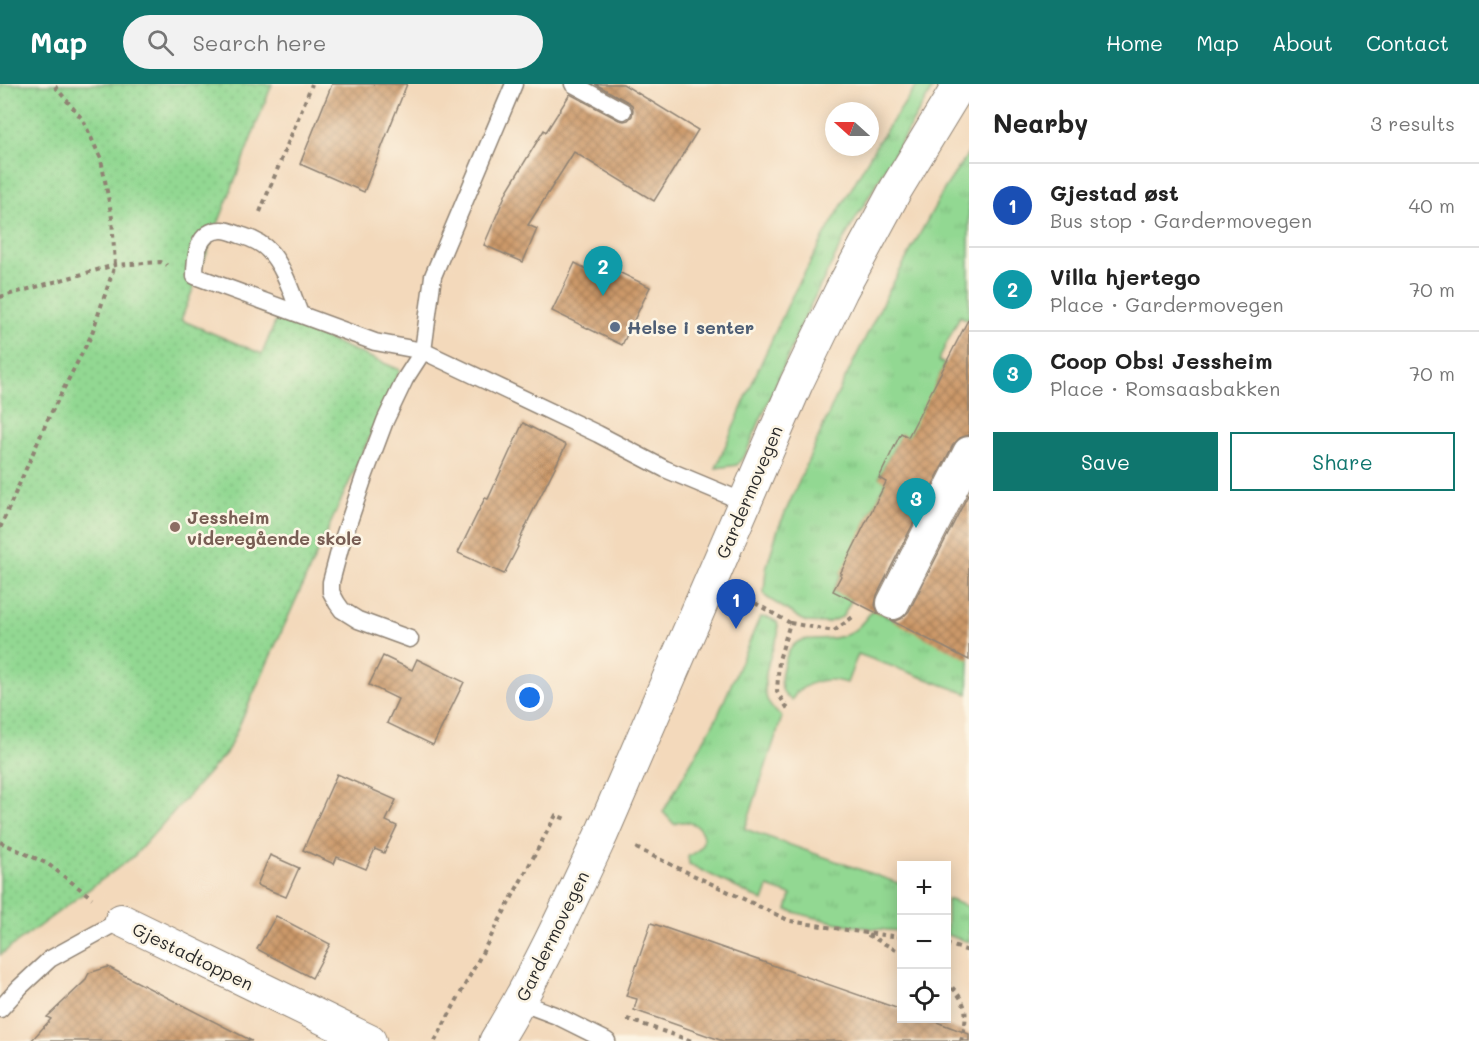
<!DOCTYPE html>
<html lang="en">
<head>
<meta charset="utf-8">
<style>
	body { margin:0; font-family:Mali,sans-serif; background:#f2f2f2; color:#222 }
	.controls { position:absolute; right:18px; bottom:18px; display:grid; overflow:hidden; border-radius:0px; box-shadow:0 3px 15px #0003 }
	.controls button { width:54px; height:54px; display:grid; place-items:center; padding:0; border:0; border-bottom:2px solid #e0e0e0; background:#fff; color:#222; font:30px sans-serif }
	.compass { position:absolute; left:825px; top:18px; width:54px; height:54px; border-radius:50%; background:#fff; box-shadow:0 3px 15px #0003; rotate:291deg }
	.you { position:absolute; left:530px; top:614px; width:21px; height:21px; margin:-15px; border:4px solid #fff; border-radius:50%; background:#1a73e8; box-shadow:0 0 0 9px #1a73e833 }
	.badge { display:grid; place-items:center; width:39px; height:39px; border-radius:50%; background:#0f766e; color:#fff; font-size:20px; font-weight:700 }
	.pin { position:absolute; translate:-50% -50px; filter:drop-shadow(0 2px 3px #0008) }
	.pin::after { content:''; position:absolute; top:32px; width:21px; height:18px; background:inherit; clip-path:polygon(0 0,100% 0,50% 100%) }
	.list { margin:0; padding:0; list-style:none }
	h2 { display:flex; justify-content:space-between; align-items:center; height:78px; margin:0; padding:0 24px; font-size:26px }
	h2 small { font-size:20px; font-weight:400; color:#767676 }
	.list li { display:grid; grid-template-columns:39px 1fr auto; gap:18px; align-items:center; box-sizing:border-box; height:84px; padding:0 24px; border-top:2px solid #e0e0e0 }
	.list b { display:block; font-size:22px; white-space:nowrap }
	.list p { margin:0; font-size:20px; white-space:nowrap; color:#767676 }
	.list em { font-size:20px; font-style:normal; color:#767676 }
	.actions { display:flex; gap:12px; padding:18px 24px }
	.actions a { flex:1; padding:14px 0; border:2px solid #0f766e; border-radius:0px; text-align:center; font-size:21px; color:#0f766e }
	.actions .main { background:#0f766e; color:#fff }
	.icon { flex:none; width:33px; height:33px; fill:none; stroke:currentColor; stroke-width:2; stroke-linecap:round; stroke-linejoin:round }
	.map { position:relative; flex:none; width:969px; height:957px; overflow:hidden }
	header { display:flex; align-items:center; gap:36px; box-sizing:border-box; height:84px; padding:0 30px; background:#0f766e; color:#fff }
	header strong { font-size:28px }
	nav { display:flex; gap:33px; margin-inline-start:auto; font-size:21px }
	.search { width:420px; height:54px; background:#f2f2f2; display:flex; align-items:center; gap:15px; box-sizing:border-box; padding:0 21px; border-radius:33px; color:#767676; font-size:22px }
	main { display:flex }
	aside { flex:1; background:#fff }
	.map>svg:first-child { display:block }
	.grass { fill:url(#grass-tufts); stroke:#5e825e; stroke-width:1.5 }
	.park { fill:url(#park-dots); stroke:#5e825e; stroke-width:1.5 }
	.building { fill:url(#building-cross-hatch) }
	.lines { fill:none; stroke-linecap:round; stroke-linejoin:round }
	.lane-casing { stroke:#8f8273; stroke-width:19 }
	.street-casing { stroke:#8f8273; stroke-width:34 }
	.primary-casing { stroke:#8f8273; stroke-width:35 }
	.path { stroke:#8f8273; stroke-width:4; stroke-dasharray:4.5 4.5; stroke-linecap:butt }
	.lane { stroke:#fff; stroke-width:16 }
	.street { stroke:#fff; stroke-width:32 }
	.primary { stroke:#fff; stroke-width:33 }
	.service-dot { fill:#5c6f8a; stroke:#fcf5e5; stroke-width:2 }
	.education-dot { fill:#8d6e63; stroke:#fcf5e5; stroke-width:2 }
	.labels { text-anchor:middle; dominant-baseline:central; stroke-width:5; stroke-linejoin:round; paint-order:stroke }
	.service-label { font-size:18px; font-weight:bold; fill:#4e5e75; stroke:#fcf5e5; text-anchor:start }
	.street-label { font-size:18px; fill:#2b2b2b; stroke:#fcf5e5 }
	.education-label { font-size:18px; font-weight:bold; fill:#785e54; stroke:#fcf5e5; text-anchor:start }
</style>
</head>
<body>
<header>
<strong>Map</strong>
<div class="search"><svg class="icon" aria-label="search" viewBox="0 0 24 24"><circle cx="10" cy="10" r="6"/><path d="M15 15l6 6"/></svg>Search here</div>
<nav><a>Home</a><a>Map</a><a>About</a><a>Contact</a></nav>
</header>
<main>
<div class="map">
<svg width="969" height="957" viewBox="0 0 969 957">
	<defs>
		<pattern id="grass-tufts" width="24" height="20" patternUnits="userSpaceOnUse" patternTransform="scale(1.5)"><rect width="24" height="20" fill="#92d892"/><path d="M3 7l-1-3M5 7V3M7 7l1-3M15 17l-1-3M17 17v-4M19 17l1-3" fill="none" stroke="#7eba7e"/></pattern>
		<pattern id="park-dots" width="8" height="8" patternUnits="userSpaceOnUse" patternTransform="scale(1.5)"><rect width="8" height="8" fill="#92d892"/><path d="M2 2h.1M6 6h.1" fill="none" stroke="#7eba7e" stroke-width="1.8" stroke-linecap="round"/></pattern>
		<pattern id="building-cross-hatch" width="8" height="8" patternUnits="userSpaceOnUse" patternTransform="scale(1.5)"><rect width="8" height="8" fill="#cc9969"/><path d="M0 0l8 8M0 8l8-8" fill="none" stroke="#a67d57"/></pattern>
	</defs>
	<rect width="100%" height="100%" fill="#fcf5e5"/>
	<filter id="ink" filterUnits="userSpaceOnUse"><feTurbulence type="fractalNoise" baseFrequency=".0167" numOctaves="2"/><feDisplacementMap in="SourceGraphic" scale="12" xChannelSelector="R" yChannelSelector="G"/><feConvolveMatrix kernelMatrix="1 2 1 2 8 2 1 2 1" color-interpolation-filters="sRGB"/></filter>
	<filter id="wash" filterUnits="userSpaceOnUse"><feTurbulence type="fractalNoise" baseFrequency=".008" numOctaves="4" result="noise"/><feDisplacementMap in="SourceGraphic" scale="24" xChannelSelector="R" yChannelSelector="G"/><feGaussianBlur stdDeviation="1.35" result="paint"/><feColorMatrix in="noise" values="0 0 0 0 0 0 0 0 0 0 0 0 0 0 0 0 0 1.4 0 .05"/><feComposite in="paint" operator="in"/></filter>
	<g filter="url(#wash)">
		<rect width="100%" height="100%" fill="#f3d9bb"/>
		<g class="grass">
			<polygon points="919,0 935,0 845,153 806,230 746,369 737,381 716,384 756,290 791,214 826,149 878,58 913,7"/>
			<polygon points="969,68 969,233 967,236 960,232 938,277 945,280 911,354 901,350 879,393 886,398 833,507 852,515 842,533 826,539 806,538 766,513 764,508 766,485 778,445 836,313 886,212 945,104"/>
			<path d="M873 525 969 574 968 610 858 570 847 599C841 598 833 595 826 596 814 597 797 604 792 616 791 616 786 612 785 611 776 599 785 567 796 559 801 555 808 555 814 555 847 554 854 552 873 525Z"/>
			<path d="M760 533 770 534 777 538C780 549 778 551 774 561 768 578 758 608 772 624 775 627 779 630 782 633L745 745 901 800V847C862 845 824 837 787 826L791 811 768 803 763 817 689 780 688 772C716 763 701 729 674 740L663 728 718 631Z"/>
			<polygon points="947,815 969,823 969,858 947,851"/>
		</g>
		<polygon class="park" points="0,0 272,0 181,236 262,270 277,234 400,286 227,668 134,772 0,871"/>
		<g id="blocks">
			<g class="building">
				<polygon points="332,0 407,0 364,108 300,80"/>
				<polygon points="595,0 623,0 698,46 654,117 574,68 528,141 537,145 523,178 484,161 507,107 544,46 546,48 570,10 619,36 624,37 628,36 632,32 633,26 632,21 628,18"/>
				<polygon points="575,179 595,190 600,179 650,203 622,261 552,227"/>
				<polygon points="969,234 969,351 960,354 953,361 877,511 875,521 878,528 881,531 833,507 842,490 840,490 886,398 879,394 901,349 908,353"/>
				<polygon points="523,339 566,361 529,435 517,462 518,463 504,490 458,469 485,414 488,415"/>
				<polygon points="969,409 969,576 890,536 895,537 902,534 909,527"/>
				<polygon points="383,572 412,586 417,575 464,598 433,661 387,639 398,615 369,601"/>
				<polygon points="337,690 396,716 386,737 397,742 384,769 375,765 366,785 337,773 334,780 303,766"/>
				<polygon points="270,771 299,784 286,813 257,801"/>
				<polygon points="276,832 330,860 312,894 257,865"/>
				<polygon points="651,839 902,926 902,934 926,934 969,950 969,957 723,957 634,926 637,915 626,912"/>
				<polygon points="108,883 252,957 31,957 51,935 47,933 85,897 89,889"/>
			</g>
		</g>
	</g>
	<g filter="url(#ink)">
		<use href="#blocks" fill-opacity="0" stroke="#8f8273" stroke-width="1.5"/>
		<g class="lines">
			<g class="lane-casing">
				<g id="lane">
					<polyline points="573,0 623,27"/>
					<path d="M300 230C292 210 284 182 269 167 262 159 250 154 240 151 235 149 228 146 222 146 197 146 195 173 195 192L375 258 423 267 598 350 665 385 744 418"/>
					<polyline points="410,555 358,536 342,526 337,519 331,508 331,498 340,464 364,393 385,337 405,295 423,267 433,192 514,0"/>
					<polyline points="520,918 557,932 607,957"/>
					<polyline points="0,925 20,903 50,875 121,836"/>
				</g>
			</g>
			<g class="street-casing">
				<g id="street">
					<polyline points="893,519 969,369"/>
					<polyline points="121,836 370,957"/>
				</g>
			</g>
			<g class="primary-casing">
				<path id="primary" d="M496 957C537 890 569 820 602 749L796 300 841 207 896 105 960 0"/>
			</g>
			<g class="path">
				<polyline points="260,128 312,0"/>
				<polyline points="0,213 115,181 161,178 167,181"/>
				<polyline points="0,444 47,337 91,252 115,181 112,134 101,75 83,36 53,0"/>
				<polyline points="755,519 790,539 779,576 777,608 788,625"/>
				<polyline points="790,539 834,547 854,532"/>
				<polyline points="0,758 48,780 92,814"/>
				<polyline points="636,764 790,837 866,849 902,853"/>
				<polyline points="868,851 902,869"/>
				<polyline points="946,860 969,867"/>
				<path d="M946 897C968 919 969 928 961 957"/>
				<polyline points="627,935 692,957"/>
				<polyline points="435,957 556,731 568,736"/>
			</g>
			<use href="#lane" class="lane"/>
			<use href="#street" class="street"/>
			<use href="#primary" class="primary"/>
		</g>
	</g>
	<circle class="service-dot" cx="615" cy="243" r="6"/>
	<circle class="education-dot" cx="175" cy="443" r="6"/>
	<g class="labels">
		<g class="service-label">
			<text x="627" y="243">Helse i senter</text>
		</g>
		<g class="street-label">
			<text transform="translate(749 408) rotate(-67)">Gardermovegen</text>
			<text transform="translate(552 852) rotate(-64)">Gardermovegen</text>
			<text transform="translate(193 872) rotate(26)">Gjestadtoppen</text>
		</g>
		<g class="education-label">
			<text x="187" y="433">Jessheim<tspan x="187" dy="21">videregående skole</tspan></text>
		</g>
	</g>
</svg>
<div class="controls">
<button>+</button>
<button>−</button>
<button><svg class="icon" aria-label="locate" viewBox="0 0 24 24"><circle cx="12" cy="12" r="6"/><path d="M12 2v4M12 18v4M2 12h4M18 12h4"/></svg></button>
</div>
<svg class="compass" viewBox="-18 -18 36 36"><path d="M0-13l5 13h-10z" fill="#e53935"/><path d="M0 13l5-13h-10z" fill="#767676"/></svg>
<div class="you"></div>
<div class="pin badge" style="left:736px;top:545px;background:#1a4fb4">1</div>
<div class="pin badge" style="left:603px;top:212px;background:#0f9aa8">2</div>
<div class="pin badge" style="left:916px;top:444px;background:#0f9aa8">3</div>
</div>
<aside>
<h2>Nearby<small>3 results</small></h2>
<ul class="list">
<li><span class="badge" style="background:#1a4fb4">1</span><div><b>Gjestad øst</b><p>Bus stop · Gardermovegen</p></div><em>40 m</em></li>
<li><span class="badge" style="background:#0f9aa8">2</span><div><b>Villa hjertego</b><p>Place · Gardermovegen</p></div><em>70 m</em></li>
<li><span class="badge" style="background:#0f9aa8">3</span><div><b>Coop Obs! Jessheim</b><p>Place · Romsaasbakken</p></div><em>70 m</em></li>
</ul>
<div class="actions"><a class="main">Save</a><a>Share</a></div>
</aside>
</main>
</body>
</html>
